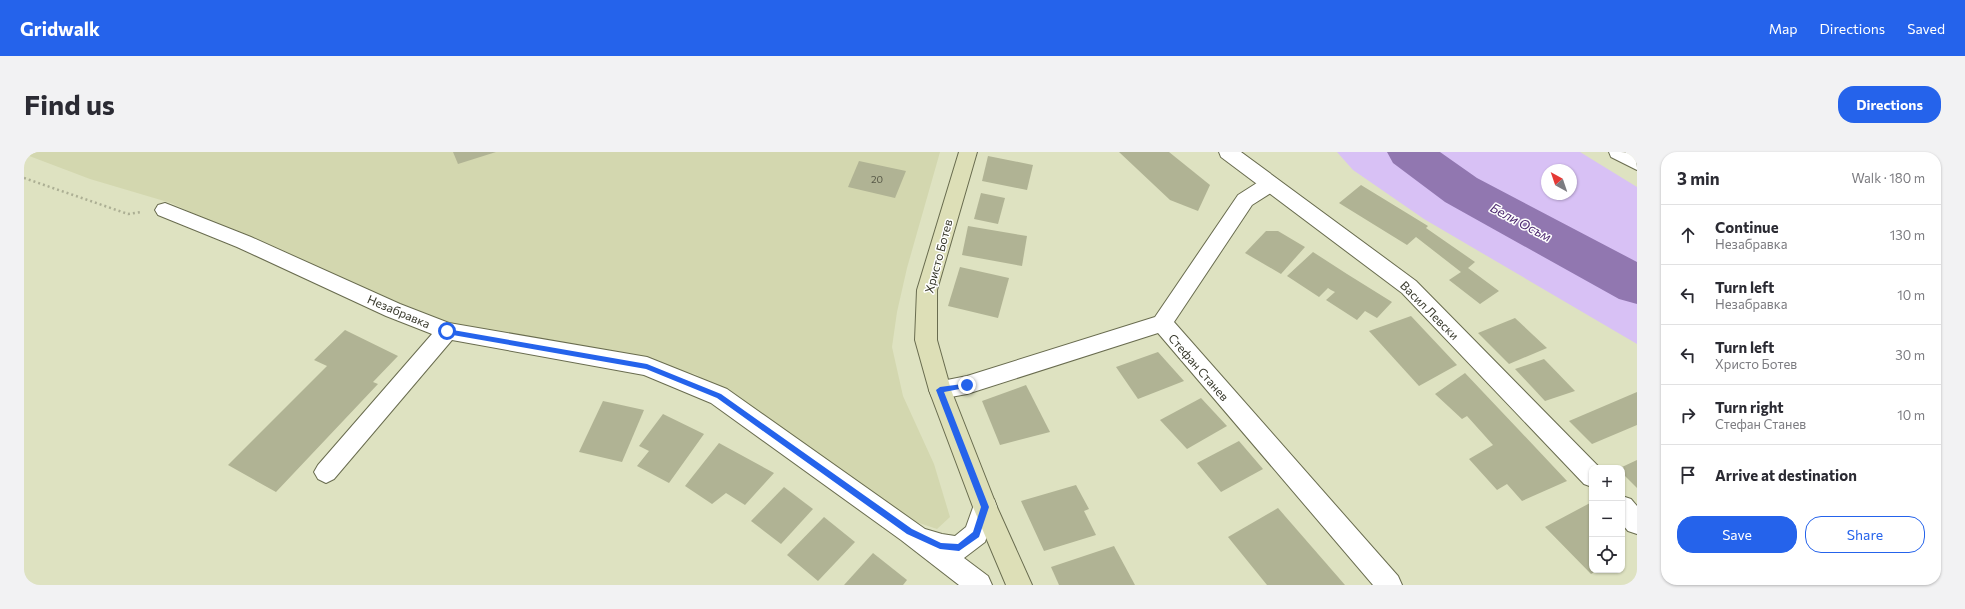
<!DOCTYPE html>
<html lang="en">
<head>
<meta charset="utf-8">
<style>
	body { margin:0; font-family:Commissioner,sans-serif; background:#f2f2f3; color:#2b2b33 }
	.controls { position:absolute; right:12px; bottom:12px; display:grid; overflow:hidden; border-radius:8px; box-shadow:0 1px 3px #0004 }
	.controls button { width:36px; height:36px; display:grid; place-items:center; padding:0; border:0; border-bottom:1px solid #e1e1e2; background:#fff; color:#2b2b33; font:20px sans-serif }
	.compass { position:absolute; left:1517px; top:12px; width:36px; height:36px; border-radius:50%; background:#fff; box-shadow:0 1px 3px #0004; rotate:320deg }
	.stop { position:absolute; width:12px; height:12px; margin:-9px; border:3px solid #2563eb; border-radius:50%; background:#fff }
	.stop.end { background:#2563eb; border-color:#fff; box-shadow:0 1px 4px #0008 }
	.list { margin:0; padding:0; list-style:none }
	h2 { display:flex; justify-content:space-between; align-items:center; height:52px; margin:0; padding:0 16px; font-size:17px }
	h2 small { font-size:13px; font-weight:400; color:#7c7c81 }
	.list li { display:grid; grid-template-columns:26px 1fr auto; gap:12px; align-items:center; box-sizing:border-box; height:60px; padding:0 16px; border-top:1px solid #e1e1e2 }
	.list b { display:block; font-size:15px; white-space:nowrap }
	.list p { margin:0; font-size:13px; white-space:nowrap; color:#7c7c81 }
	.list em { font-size:13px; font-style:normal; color:#7c7c81 }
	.actions { display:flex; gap:8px; padding:12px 16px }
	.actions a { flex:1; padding:9px 0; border:1px solid #2563eb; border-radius:16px; text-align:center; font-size:14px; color:#2563eb }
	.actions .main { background:#2563eb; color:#fff }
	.icon { flex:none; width:22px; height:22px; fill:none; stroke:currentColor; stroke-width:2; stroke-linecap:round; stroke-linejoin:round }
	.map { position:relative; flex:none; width:1613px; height:433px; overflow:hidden; border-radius:16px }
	header { display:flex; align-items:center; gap:24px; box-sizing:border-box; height:56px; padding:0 20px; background:#2563eb; color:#fff }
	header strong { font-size:19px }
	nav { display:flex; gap:22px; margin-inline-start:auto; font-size:14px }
	.intro { display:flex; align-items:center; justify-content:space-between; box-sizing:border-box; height:96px; padding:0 24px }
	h1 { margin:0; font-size:28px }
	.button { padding:10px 18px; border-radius:16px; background:#2563eb; color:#fff; font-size:14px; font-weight:700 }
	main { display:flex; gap:24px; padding:0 24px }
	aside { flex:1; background:#fff; border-radius:16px; box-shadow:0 1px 3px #0004 }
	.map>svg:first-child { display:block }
	.built { fill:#d3d7af }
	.green { fill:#d8c1f5; fill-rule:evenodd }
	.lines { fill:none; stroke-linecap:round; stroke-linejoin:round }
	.river { fill:#9177b0; fill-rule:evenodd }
	.building { fill:#b0b394 }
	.minor-casing { stroke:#696c4f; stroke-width:2 }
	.tertiary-casing { stroke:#696c4f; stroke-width:2 }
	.secondary-casing { stroke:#696c4f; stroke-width:2 }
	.path { stroke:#acaf94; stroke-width:2.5; stroke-dasharray:2 3; stroke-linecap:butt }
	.minor { fill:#fff; fill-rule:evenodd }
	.tertiary { fill:#fff; fill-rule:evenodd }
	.secondary { fill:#dddfb7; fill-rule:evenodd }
	.route { fill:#2563eb }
	.labels { text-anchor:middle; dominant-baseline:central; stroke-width:3; stroke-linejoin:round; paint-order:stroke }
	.number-label { font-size:10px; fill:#575847 }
	.street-label { font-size:12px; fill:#393a2d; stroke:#fff }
	.water-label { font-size:13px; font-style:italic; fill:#4e2a71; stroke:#fff }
</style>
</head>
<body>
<header>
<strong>Gridwalk</strong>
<nav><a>Map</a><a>Directions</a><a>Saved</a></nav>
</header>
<div class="intro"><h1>Find us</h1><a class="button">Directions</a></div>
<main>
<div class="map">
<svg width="1613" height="433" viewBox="0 0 1613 433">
	<rect width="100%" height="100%" fill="#dee2c1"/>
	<polygon class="built" points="0,0 916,0 883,116 873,160 868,195 879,244 910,312 926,365 913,377 868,362 736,263 671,222 599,206 476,183 385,162 147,51 66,27 0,2"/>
	<path class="green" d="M1313 0H1556L1613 35V192L1400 67 1329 18ZM1523 18H1547V42H1523Z"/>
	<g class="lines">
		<polygon class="river" points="1363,0 1416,0 1453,26 1613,110 1613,152 1595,147 1421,50 1369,11"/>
	</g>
	<g class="building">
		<polygon points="429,0 472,0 434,12"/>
		<polygon points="1095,0 1145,0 1186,33 1174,59 1146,48"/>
		<polygon points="964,4 1009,13 1003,38 958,29"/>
		<polygon points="835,9 882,19 871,46 824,35"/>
		<polygon points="1337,33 1404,74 1402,76 1451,110 1444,116 1475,139 1456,152 1425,128 1437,120 1392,85 1383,93 1315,51"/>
		<polygon points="957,41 981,46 974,72 950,67"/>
		<polygon points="944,74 1003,84 998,114 938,103"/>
		<polygon points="1242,79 1254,79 1281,95 1257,122 1221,101"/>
		<polygon points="1289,100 1323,122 1368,150 1353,166 1341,159 1333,168 1302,148 1311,140 1307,138 1304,136 1295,145 1263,124"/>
		<polygon points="936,115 985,126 974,166 924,154"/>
		<polygon points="1387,164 1433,213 1395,234 1345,179"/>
		<polygon points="1491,166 1523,196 1485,212 1454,181"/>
		<polygon points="321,178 374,204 349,230 354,232 252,340 204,313 303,214 290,208"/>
		<polygon points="1134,200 1160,229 1114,247 1092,215"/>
		<polygon points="1520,207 1551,239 1521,249 1491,217"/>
		<polygon points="1441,221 1494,277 1543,329 1498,349 1483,332 1473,338 1445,307 1469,293 1443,264 1438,267 1411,242"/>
		<polygon points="1002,233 1026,280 976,293 958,249"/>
		<polygon points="1613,240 1613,273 1568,292 1545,269"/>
		<polygon points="1177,246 1203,274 1163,297 1136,268"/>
		<polygon points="579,249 620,258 598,310 555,300"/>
		<polygon points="639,262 680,282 645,331 613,314 625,299 615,294"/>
		<polygon points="1215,289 1239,317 1197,340 1173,311"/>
		<polygon points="695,291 750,321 721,353 702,341 688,352 661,334"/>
		<polygon points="1613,308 1613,336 1598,321 1598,315"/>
		<polygon points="1052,333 1065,357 1060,359 1072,383 1020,399 997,349"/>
		<polygon points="760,335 789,357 757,392 727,369"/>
		<polygon points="1566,351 1568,353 1568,418 1574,418 1567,422 1521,375"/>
		<polygon points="1254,356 1321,433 1243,433 1204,385"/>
		<polygon points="800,365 831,390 794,429 763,403"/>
		<polygon points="1090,394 1111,433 1035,433 1027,415"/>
		<polygon points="849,401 883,428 879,433 820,433"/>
	</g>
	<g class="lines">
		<g class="minor-casing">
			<g id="minor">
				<polygon points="1246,25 1253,27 1255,32 1253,37 1228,53 1150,170 1374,424 1378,433 1349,433 1134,181 943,242 916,247 908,245 905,238 908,231 943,224 1131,165 1214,43 1239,27"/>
				<polygon points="141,51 227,85 376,152 425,171 623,205 703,237 901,377 918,382 931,384 942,375 952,347 961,344 970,347 973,355 961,390 940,406 964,424 968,433 935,433 877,388 687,251 620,223 428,188 310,327 302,331 294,327 290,320 294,313 408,182 362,164 213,95 134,63 131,58 134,53"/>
			</g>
		</g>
		<g class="tertiary-casing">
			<g id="tertiary">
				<polygon points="1195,0 1217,0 1392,129 1576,316 1568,316 1568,335 1560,332 1378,141 1197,5"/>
				<polygon points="1585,0 1608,0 1613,3 1613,18 1587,5"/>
				<polygon points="1598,344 1607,347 1613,354 1613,382 1604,379 1598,372"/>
			</g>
		</g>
		<g class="secondary-casing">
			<polygon id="secondary" points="935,0 953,0 913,138 913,188 927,238 973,355 1008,433 982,433 949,355 905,238 891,188 893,138"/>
		</g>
		<polyline class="path" points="0,26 104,62 117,60"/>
		<use href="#minor" class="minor"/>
		<use href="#tertiary" class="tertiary"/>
		<use href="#secondary" class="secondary"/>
	</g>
	<polygon class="route" points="423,177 623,212 697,242 888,377 917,391 934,392 949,380 957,355 912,238 916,235 946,231 946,235 920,240 965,355 955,385 935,399 916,397 883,382 693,246 622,217 423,182 420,179"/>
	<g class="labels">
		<g class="number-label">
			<text x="853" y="27">20</text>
		</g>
		<g class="street-label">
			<text transform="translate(914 104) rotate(-75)">Христо Ботев</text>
			<text transform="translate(1406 158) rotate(45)">Васил Левски</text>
			<text transform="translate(375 159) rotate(23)">Незабравка</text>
			<text transform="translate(1175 215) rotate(49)">Стефан Станев</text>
		</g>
		<g class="water-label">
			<text transform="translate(1497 70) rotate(28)">Бели Осъм</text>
		</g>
	</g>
</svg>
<div class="controls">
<button>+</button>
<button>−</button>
<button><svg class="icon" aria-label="locate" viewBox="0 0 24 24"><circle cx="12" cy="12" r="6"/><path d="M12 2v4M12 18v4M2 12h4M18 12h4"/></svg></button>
</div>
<svg class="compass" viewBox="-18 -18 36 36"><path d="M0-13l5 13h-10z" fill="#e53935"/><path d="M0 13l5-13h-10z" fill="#7c7c81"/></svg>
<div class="stop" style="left:423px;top:179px"></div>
<div class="stop end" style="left:943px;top:233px"></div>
</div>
<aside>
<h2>3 min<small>Walk · 180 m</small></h2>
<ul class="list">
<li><svg class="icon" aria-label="ahead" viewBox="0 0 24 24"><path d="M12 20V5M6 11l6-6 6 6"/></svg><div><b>Continue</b><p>Незабравка</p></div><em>130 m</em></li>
<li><svg class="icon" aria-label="left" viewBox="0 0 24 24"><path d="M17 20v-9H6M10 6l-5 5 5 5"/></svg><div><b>Turn left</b><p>Незабравка</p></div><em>10 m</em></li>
<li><svg class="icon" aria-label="left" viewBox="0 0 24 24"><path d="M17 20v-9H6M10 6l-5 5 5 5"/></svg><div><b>Turn left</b><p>Христо Ботев</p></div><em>30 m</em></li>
<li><svg class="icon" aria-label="right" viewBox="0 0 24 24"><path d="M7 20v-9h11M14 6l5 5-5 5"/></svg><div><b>Turn right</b><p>Стефан Станев</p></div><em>10 m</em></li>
<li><svg class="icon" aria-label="arrive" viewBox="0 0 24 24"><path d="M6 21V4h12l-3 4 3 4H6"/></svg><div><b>Arrive at destination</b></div></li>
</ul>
<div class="actions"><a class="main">Save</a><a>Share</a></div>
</aside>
</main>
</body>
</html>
